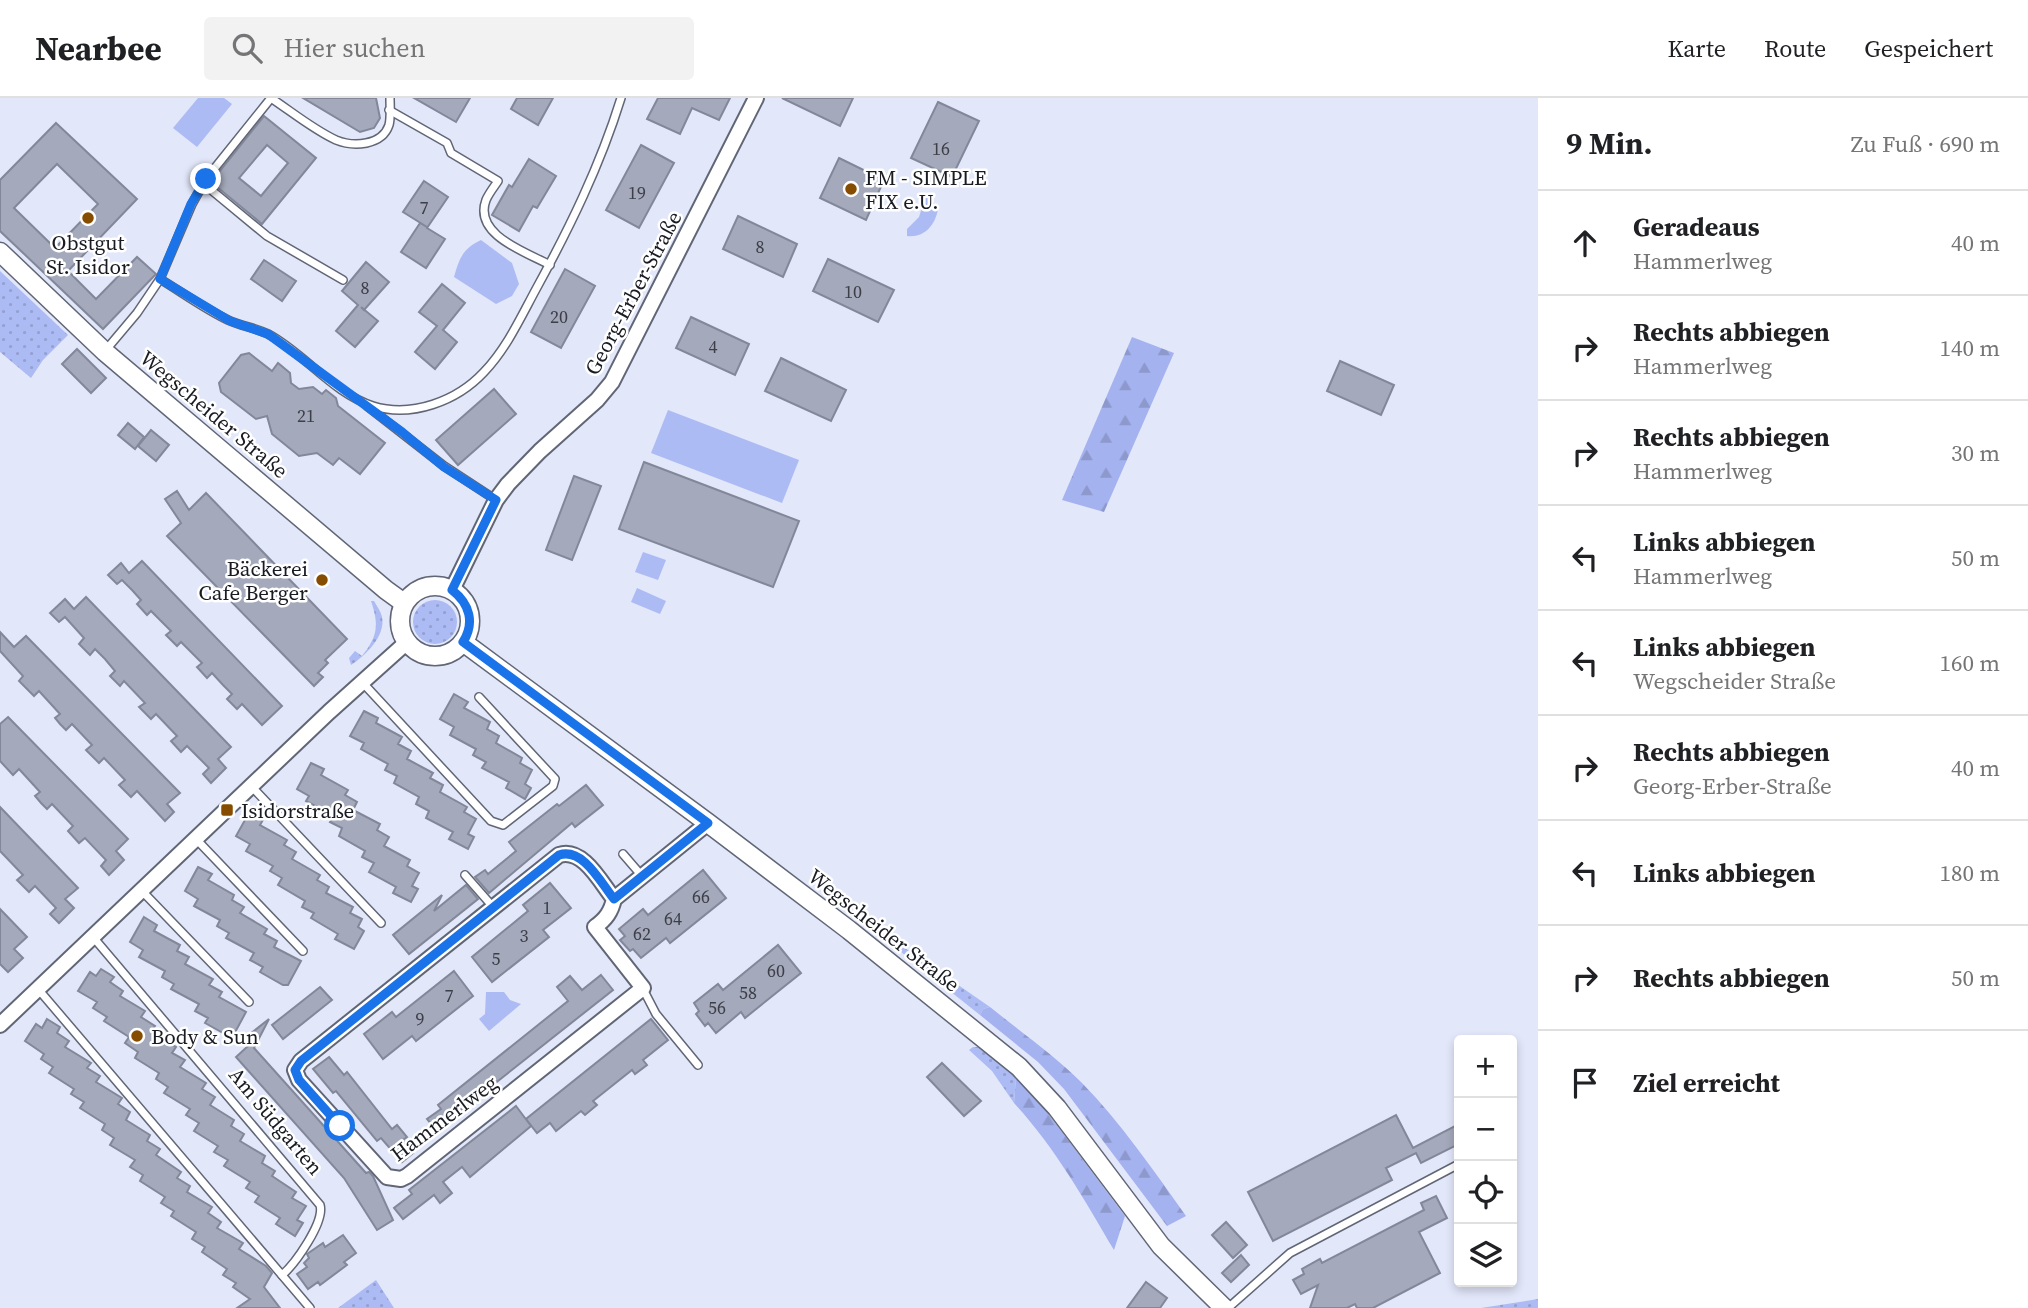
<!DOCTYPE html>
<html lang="de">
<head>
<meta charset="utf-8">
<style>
	body { margin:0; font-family:"Source Serif 4",serif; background:#f2f2f2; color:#202124 }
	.controls { position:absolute; right:21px; bottom:21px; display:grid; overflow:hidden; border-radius:7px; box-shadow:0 4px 10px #0003 }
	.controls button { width:63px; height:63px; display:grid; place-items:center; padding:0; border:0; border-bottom:2px solid #e0e0e0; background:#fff; color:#202124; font:35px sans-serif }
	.stop { position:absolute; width:21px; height:21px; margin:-16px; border:5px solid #1a73e8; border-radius:50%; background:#fff }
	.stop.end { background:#1a73e8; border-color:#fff; box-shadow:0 2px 7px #0008 }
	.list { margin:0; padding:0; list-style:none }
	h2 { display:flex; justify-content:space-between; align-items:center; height:91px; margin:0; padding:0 28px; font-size:30px }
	h2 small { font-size:23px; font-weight:400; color:#757577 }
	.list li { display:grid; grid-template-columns:46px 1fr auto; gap:21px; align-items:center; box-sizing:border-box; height:105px; padding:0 28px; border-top:2px solid #e0e0e0 }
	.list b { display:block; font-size:26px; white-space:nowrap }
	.list p { margin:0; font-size:23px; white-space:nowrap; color:#757577 }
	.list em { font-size:23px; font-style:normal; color:#757577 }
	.icon { flex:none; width:38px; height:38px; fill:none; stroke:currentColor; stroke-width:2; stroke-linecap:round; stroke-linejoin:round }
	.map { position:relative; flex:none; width:1538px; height:1210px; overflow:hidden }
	header { display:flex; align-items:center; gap:42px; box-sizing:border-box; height:98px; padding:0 35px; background:#fff; border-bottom:2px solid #e0e0e0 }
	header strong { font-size:33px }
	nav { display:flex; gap:38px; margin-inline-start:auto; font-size:24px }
	.search { width:490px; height:63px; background:#f2f2f2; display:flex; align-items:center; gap:18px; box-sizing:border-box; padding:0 24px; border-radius:7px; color:#757577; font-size:26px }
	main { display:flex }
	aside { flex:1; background:#fff }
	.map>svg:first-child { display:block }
	.grass { fill:url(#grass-dots) }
	.forest { fill:url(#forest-firs) }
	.park { fill:#adbbf4 }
	.building { fill:#a4a9bb; stroke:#828799; stroke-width:2; fill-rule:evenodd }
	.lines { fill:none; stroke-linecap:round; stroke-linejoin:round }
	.service-casing { stroke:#616676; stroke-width:10 }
	.minor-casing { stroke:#616676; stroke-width:18 }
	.tertiary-casing { stroke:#616676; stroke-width:21 }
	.service { stroke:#fff; stroke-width:7 }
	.minor { stroke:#fff; stroke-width:14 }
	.tertiary { stroke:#fff; stroke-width:18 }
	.route { stroke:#1a73e8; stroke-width:9 }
	.poi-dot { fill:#864d00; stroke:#fff; stroke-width:2.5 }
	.labels { text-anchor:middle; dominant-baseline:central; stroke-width:5; stroke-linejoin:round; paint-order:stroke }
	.number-label { font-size:18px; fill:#3c3e48 }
	.poi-label { font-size:21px; fill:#191b22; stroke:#fff; text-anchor:start }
	.street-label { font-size:21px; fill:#191b22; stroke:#fff }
</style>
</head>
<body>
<header>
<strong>Nearbee</strong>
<div class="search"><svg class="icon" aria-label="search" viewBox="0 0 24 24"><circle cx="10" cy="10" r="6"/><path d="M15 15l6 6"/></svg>Hier suchen</div>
<nav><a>Karte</a><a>Route</a><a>Gespeichert</a></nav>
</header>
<main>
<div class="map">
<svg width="1538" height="1210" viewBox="0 0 1538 1210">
	<defs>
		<pattern id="grass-dots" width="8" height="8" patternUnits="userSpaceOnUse" patternTransform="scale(1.75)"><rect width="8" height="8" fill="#adbbf4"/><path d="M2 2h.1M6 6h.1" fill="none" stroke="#94a0d1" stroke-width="1.8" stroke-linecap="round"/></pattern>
		<pattern id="forest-firs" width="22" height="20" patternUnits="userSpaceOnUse" patternTransform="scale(1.75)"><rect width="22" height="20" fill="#a4b2ef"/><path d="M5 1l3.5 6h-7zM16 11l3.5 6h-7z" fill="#8d98cd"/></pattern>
	</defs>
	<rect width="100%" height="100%" fill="#e2e7fa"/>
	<g class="grass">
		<polygon points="0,173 68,237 43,262 31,280 0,254"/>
		<circle cx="435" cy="524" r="22"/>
		<path d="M371 503H374C377 508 381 514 382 519 386 538 365 558 351 567L349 560 355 553 362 558C378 538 379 527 371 503Z"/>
		<polygon points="837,803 990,909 983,911 980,917"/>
		<polygon points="973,949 982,949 1016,980 1014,1005 992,973 969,952"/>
		<polygon points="376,1182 394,1210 338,1210"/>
		<polygon points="1538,1201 1538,1210 1481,1210"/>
	</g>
	<g class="forest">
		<polygon points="1132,239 1174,255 1104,414 1062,402"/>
		<path d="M990 909C1021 934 1054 957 1082 985 1121 1025 1154 1073 1186 1118L1167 1128 1064 991 1038 964 980 917 983 911Z"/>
		<path d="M1016 980 1035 998 1125 1118 1114 1152C1084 1101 1054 1048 1014 1005Z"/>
	</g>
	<g class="park">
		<polygon points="198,0 224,0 232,6 197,49 173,30"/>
		<path d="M929 98 938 111C935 128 924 140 907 138V131L919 119 925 100Z"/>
		<path d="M481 142 512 165 519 186 512 198 496 206 454 179C459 161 463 150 481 142Z"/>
		<polygon points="668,312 799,362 782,405 651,355"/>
		<polygon points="643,454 666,462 658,482 635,474"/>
		<polygon points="637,490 666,503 660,516 631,504"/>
		<polygon points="486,894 504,894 510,902 521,906 489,933 479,921 485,916"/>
	</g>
	<g class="building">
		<polygon points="303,0 376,0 380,20 374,30 360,34"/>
		<polygon points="414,0 470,0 456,24"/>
		<polygon points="517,0 553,0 538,27 511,11"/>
		<polygon points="658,0 730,0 719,22 692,10 680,36 647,21"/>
		<polygon points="782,0 853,0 840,28"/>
		<polygon points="938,4 979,23 952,79 911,60"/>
		<path d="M264 18 316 60 262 126 211 84ZM267 47 288 65 261 98 239 80Z"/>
		<path d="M56 25 137 101 68 173 96 201 137 159 156 176 103 231 0 133V82ZM57 66 98 106 55 150 14 110Z"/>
		<polygon points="641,47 674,65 639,130 606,112"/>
		<polygon points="839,60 884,82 866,122 820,100"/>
		<polygon points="529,61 556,78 537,110 533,108 519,133 492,117 509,87 512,89"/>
		<polygon points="424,83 448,99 427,130 445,141 426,170 401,154 420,125 427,129 403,114"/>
		<polygon points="738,118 797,146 783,179 723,151"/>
		<polygon points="828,161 894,192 878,224 813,193"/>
		<polygon points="264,162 296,183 282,203 251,181"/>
		<polygon points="366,164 389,184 364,212 361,209 378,223 355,249 336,233 358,207 342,193"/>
		<polygon points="565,171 595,188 561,250 531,234"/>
		<polygon points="442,186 465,205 443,232 457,244 435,271 415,254 437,228 419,214"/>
		<polygon points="691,219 749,246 735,277 676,250"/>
		<polygon points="77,251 106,280 91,295 62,266"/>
		<polygon points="249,255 272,273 278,265 290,275 291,285 299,291 313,289 322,296 326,292 336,300 338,308 385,345 360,376 339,360 333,367 317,355 299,358 272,336 267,318 256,321 221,294 219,285 241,257"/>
		<polygon points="781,260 846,292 831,323 765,293"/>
		<polygon points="1340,263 1394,287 1381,317 1327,293"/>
		<polygon points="494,291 516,316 458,367 436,342"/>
		<polygon points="128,325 144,339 135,351 118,337"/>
		<polygon points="151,332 169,347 156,363 138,348"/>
		<polygon points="644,364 799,423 773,489 619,431"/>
		<polygon points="574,378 601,388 572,462 546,452"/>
		<polygon points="177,393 189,412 206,395 347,541 325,562 328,565 318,575 323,579 314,588 167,438 181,425 165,401"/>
		<polygon points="142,463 282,608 262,627 242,606 237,611 227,601 232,596 223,587 212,575 207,580 197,569 202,565 181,544 177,548 166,537 171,533 151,513 147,517 137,506 141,502 132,492 122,482 117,486 108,477 121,465 129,475"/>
		<polygon points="86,499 231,649 218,661 226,670 211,685 203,676 209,670 187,648 181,654 171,643 177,638 156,616 151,621 139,609 145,605 124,583 120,588 110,578 115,573 105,561 95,551 90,557 79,546 84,540 65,519 59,524 50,515 65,501 74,511"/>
		<polygon points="0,534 14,549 26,538 180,695 167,706 174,714 165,723 137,693 131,699 119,687 125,682 104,660 99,665 86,652 92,647 72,626 66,632 60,626 55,620 60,616 39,593 34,598 19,583 23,578 0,553"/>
		<polygon points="454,596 468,604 464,610 490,624 487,631 499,638 496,645 522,660 520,665 532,672 525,686 531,690 525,701 506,690 509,684 482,670 486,664 473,657 476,651 450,637 454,629 440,621"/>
		<polygon points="364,613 378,620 376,625 402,639 398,646 411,653 407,661 433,675 430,680 443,687 440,694 467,709 464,714 476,721 468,736 474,739 468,751 449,741 453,734 426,720 429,713 416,706 419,699 394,685 397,678 385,672 388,666 361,651 364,645 350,638"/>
		<polygon points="8,619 128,741 116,753 124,762 109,777 101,768 106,762 85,740 79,745 68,733 73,728 52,706 47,711 41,705 35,698 40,694 19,671 13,677 0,663 0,626"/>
		<polygon points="311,665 324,671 321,677 348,692 345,697 357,704 353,712 380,726 377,732 389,739 384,748 410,762 407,768 419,775 412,788 418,791 411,804 393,795 396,789 369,774 374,765 362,759 365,753 339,738 342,730 330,724 334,718 306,703 309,698 297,691"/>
		<polygon points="586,687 603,707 575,729 572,725 489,795 475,779 485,772 488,776 516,753 509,744 557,706 559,708"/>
		<polygon points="0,709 78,790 65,801 74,810 59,825 50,816 56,810 35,788 29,794 17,782 23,777 0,753"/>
		<polygon points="250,713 264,720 260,727 287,742 284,747 296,754 292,761 320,777 317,782 329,789 326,795 353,809 350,815 362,821 358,829 364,833 354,851 335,841 338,836 311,820 314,815 302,809 305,803 278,787 282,780 270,773 273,768 246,753 250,746 236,738"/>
		<polygon points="198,769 212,776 208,782 234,797 232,802 244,809 240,815 267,831 264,836 277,843 274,849 301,863 288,887 283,887 260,874 263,869 250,862 254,855 226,840 229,835 217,828 220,822 194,808 198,801 185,793"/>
		<polygon points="703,772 726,800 670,845 666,840 641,860 633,851 630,853 620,842 625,838 619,831 643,811 648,817"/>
		<polygon points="550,785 571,810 543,832 549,839 492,884 472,859 528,813 523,807"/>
		<polygon points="466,787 478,801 409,856 393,837 442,797 434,813"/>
		<polygon points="0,811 27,839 14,851 23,860 8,874 0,866"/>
		<polygon points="144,819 157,827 154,833 180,847 177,853 189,859 185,866 213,881 209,887 222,894 219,899 246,914 232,940 205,925 208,920 195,913 199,906 171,891 174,886 162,879 165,873 139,859 143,852 130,844"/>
		<polygon points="778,847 801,875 745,920 741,914 716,935 708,925 705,928 696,916 699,913 694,905 718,886 723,892"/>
		<polygon points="101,871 114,879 110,884 123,893 120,898 145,913 141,919 155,928 151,933 176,949 172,955 185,962 180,969 206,985 202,991 215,999 210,1007 234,1022 231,1028 244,1036 240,1043 265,1058 262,1065 275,1073 272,1078 296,1094 292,1100 306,1108 297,1122 303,1125 295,1138 276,1126 280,1120 255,1104 259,1098 246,1090 250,1084 224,1068 228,1062 214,1054 218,1048 194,1033 199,1025 186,1017 190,1011 164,995 168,989 156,981 159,975 135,960 138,954 125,945 129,939 104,923 107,919 93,910 97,904 78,893 90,874 96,878"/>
		<polygon points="454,873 473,898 416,943 412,938 383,961 364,936 392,914 396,919"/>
		<polygon points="601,877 613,892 436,1032 427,1021 441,1011 438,1007 568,903 557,889 570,878 582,892"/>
		<polygon points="320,889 332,902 283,941 272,927"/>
		<polygon points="47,921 60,929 57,935 69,943 65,949 91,965 87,970 100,978 96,984 122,1000 118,1006 130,1014 126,1022 150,1037 147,1043 160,1051 156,1057 181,1074 177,1080 190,1088 187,1094 212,1109 208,1115 221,1124 217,1130 243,1145 239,1151 266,1168 272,1175 264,1189 280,1210 237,1210 250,1201 233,1189 236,1185 223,1177 227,1171 202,1154 205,1149 192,1141 196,1134 171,1118 174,1113 161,1105 165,1099 140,1083 143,1077 130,1069 135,1062 110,1047 114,1040 102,1032 105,1026 80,1010 84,1004 71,996 74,991 49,975 53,969 41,961 44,956 25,943 36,926 42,930"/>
		<polygon points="269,921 254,950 366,1075 369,1074 373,1078 393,1122 377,1132 344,1080 236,959 248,948 240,944"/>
		<polygon points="651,921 668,942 643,962 647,967 635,976 632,972 593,1003 597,1007 585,1017 581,1013 556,1033 550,1025 537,1035 526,1021"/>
		<polygon points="329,959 344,977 347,974 392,1031 397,1027 407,1039 403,1042 413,1055 402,1064 381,1040 377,1043 336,993 333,995 313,971"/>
		<polygon points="942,965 981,1003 964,1018 927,979"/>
		<polygon points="516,1008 531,1028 470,1079 462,1069 443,1084 452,1095 440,1105 434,1097 403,1121 394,1110 412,1096 409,1092"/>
		<polygon points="1396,1017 1413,1050 1455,1028 1459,1035 1459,1046 1421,1065 1416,1055 1386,1070 1392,1082 1273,1143 1248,1094"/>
		<polygon points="1436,1098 1447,1120 1419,1134 1440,1175 1373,1210 1357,1210 1355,1206 1347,1210 1310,1210 1318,1187 1301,1196 1293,1182 1304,1176 1302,1171 1320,1161 1322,1165 1424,1112 1421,1105"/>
		<polygon points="1226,1124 1247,1147 1233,1160 1212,1137"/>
		<polygon points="343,1137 356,1155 344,1164 347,1167 320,1187 318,1184 308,1191 297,1176 307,1169 304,1165 309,1160 307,1156 323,1145 325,1149"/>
		<polygon points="1241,1157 1249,1167 1231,1184 1222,1175"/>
		<polygon points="1146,1184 1167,1200 1160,1210 1127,1210"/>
	</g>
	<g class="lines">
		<g class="service-casing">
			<g id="service">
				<path d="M271 0C292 14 314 32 336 42 353 49 382 48 389 27 391 20 390 8 390 0"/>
				<path d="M389 12 447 45 451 55 498 83C494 89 489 95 486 102 473 137 526 154 550 167"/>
				<polyline points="204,86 267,138 343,182"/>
				<path d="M160 181C183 195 205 211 228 222 241 228 256 230 268 236 304 255 334 296 373 308 412 320 457 303 484 274 506 251 520 221 535 193 569 131 600 68 621 0"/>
				<polyline points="105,253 137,215 160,181 192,106 206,81 271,0"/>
				<polyline points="367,308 444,368 496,402"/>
				<polyline points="362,584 491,723 503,727 553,688 555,681 479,599"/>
				<polyline points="252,689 381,825"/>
				<polyline points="196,741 303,853"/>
				<polyline points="623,756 642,778"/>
				<polyline points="465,777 494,810"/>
				<polyline points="142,793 249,904"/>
				<path d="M93 839 320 1107C325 1124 295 1166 282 1177"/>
				<polyline points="38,891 310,1210"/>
				<polyline points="643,891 656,916 698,967"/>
				<polyline points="1228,1210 1290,1155 1459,1066"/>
			</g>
		</g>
		<g class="minor-casing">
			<g id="minor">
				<polyline points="452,492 496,402 508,386 540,353 597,302 612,284 756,0"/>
				<path d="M614 801C601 785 583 749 559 757L301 963 295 972 299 982 387 1079 401 1081 407 1078 643 890 595 829C606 821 611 814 614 801L708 725"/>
				<polyline points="0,927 329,614 407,544"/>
			</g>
		</g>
		<g class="tertiary-casing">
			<g id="tertiary">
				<polyline points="0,154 105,254 386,492 404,505"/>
				<circle cx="435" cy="523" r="35"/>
				<polyline points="463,544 708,725 849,832 1019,969 1057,1010 1161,1148 1224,1210"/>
			</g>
		</g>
		<use href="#service" class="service"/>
		<use href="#minor" class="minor"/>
		<use href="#tertiary" class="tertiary"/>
	</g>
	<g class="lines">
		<path class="route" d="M206 81 191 106 160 181 230 223 268 236 402 334 444 369 496 402 452 492C470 506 475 525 463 544L708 725 614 801C601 785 583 749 559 757L301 963 295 972 299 982 340 1028"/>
	</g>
	<g class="poi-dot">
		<circle cx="851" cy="91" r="7"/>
		<circle cx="88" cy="120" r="7"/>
		<circle cx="322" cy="482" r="7"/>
		<rect x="220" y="705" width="14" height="14" rx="3.5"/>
		<circle cx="137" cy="938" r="7"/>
	</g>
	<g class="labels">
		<g class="number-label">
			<text x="941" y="50">16</text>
			<text x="637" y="94">19</text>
			<text x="424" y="109">7</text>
			<text x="760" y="148">8</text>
			<text x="365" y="189">8</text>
			<text x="853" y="193">10</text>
			<text x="559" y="218">20</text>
			<text x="713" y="248">4</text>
			<text x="306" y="317">21</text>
			<text x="701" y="798">66</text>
			<text x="547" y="809">1</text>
			<text x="673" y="820">64</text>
			<text x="642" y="835">62</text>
			<text x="524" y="837">3</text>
			<text x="496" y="860">5</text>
			<text x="776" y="872">60</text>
			<text x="748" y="894">58</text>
			<text x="449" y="897">7</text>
			<text x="717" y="909">56</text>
			<text x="420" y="920">9</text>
		</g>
		<g class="poi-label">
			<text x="865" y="79">FM - SIMPLE<tspan x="865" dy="24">FIX e.U.</tspan></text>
			<text x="88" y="144" text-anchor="middle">Obstgut<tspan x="88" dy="24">St. Isidor</tspan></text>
			<text x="308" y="470" text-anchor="end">Bäckerei<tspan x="308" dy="24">Cafe Berger</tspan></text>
			<text x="241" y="712">Isidorstraße</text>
			<text x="151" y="938">Body &amp; Sun</text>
		</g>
		<g class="street-label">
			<text transform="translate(633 195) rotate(-62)">Georg-Erber-Straße</text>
			<text transform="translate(214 316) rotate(40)">Wegscheider Straße</text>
			<text transform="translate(884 832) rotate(38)">Wegscheider Straße</text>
			<text transform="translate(444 1020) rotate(-37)">Hammerlweg</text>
			<text transform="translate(276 1023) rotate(50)">Am Südgarten</text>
		</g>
	</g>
</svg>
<div class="controls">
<button>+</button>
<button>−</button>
<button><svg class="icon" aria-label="locate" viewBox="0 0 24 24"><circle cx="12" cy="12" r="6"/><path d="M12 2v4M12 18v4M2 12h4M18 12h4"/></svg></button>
<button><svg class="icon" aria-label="layers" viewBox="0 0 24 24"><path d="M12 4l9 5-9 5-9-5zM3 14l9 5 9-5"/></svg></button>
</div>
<div class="stop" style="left:340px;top:1028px"></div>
<div class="stop end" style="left:206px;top:81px"></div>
</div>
<aside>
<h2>9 Min.<small>Zu Fuß · 690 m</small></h2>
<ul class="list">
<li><svg class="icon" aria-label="ahead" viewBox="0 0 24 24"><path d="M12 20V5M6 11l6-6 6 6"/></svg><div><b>Geradeaus</b><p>Hammerlweg</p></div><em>40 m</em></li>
<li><svg class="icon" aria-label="right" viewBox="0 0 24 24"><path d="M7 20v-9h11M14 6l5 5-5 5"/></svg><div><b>Rechts abbiegen</b><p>Hammerlweg</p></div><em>140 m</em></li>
<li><svg class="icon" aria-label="right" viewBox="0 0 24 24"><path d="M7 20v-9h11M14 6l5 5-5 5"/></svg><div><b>Rechts abbiegen</b><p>Hammerlweg</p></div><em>30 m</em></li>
<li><svg class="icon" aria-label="left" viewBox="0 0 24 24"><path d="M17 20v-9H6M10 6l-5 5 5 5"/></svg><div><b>Links abbiegen</b><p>Hammerlweg</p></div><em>50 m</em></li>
<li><svg class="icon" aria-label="left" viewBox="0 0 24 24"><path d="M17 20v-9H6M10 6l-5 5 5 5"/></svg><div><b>Links abbiegen</b><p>Wegscheider Straße</p></div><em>160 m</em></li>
<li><svg class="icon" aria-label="right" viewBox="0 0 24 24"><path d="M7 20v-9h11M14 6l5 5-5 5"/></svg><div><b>Rechts abbiegen</b><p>Georg-Erber-Straße</p></div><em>40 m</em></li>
<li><svg class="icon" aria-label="left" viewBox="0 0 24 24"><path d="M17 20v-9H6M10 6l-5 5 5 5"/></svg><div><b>Links abbiegen</b></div><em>180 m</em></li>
<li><svg class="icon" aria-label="right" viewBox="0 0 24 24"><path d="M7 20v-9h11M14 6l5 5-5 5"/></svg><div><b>Rechts abbiegen</b></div><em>50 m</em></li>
<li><svg class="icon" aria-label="arrive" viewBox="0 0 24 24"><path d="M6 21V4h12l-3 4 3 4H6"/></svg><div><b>Ziel erreicht</b></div></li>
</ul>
</aside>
</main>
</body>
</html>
